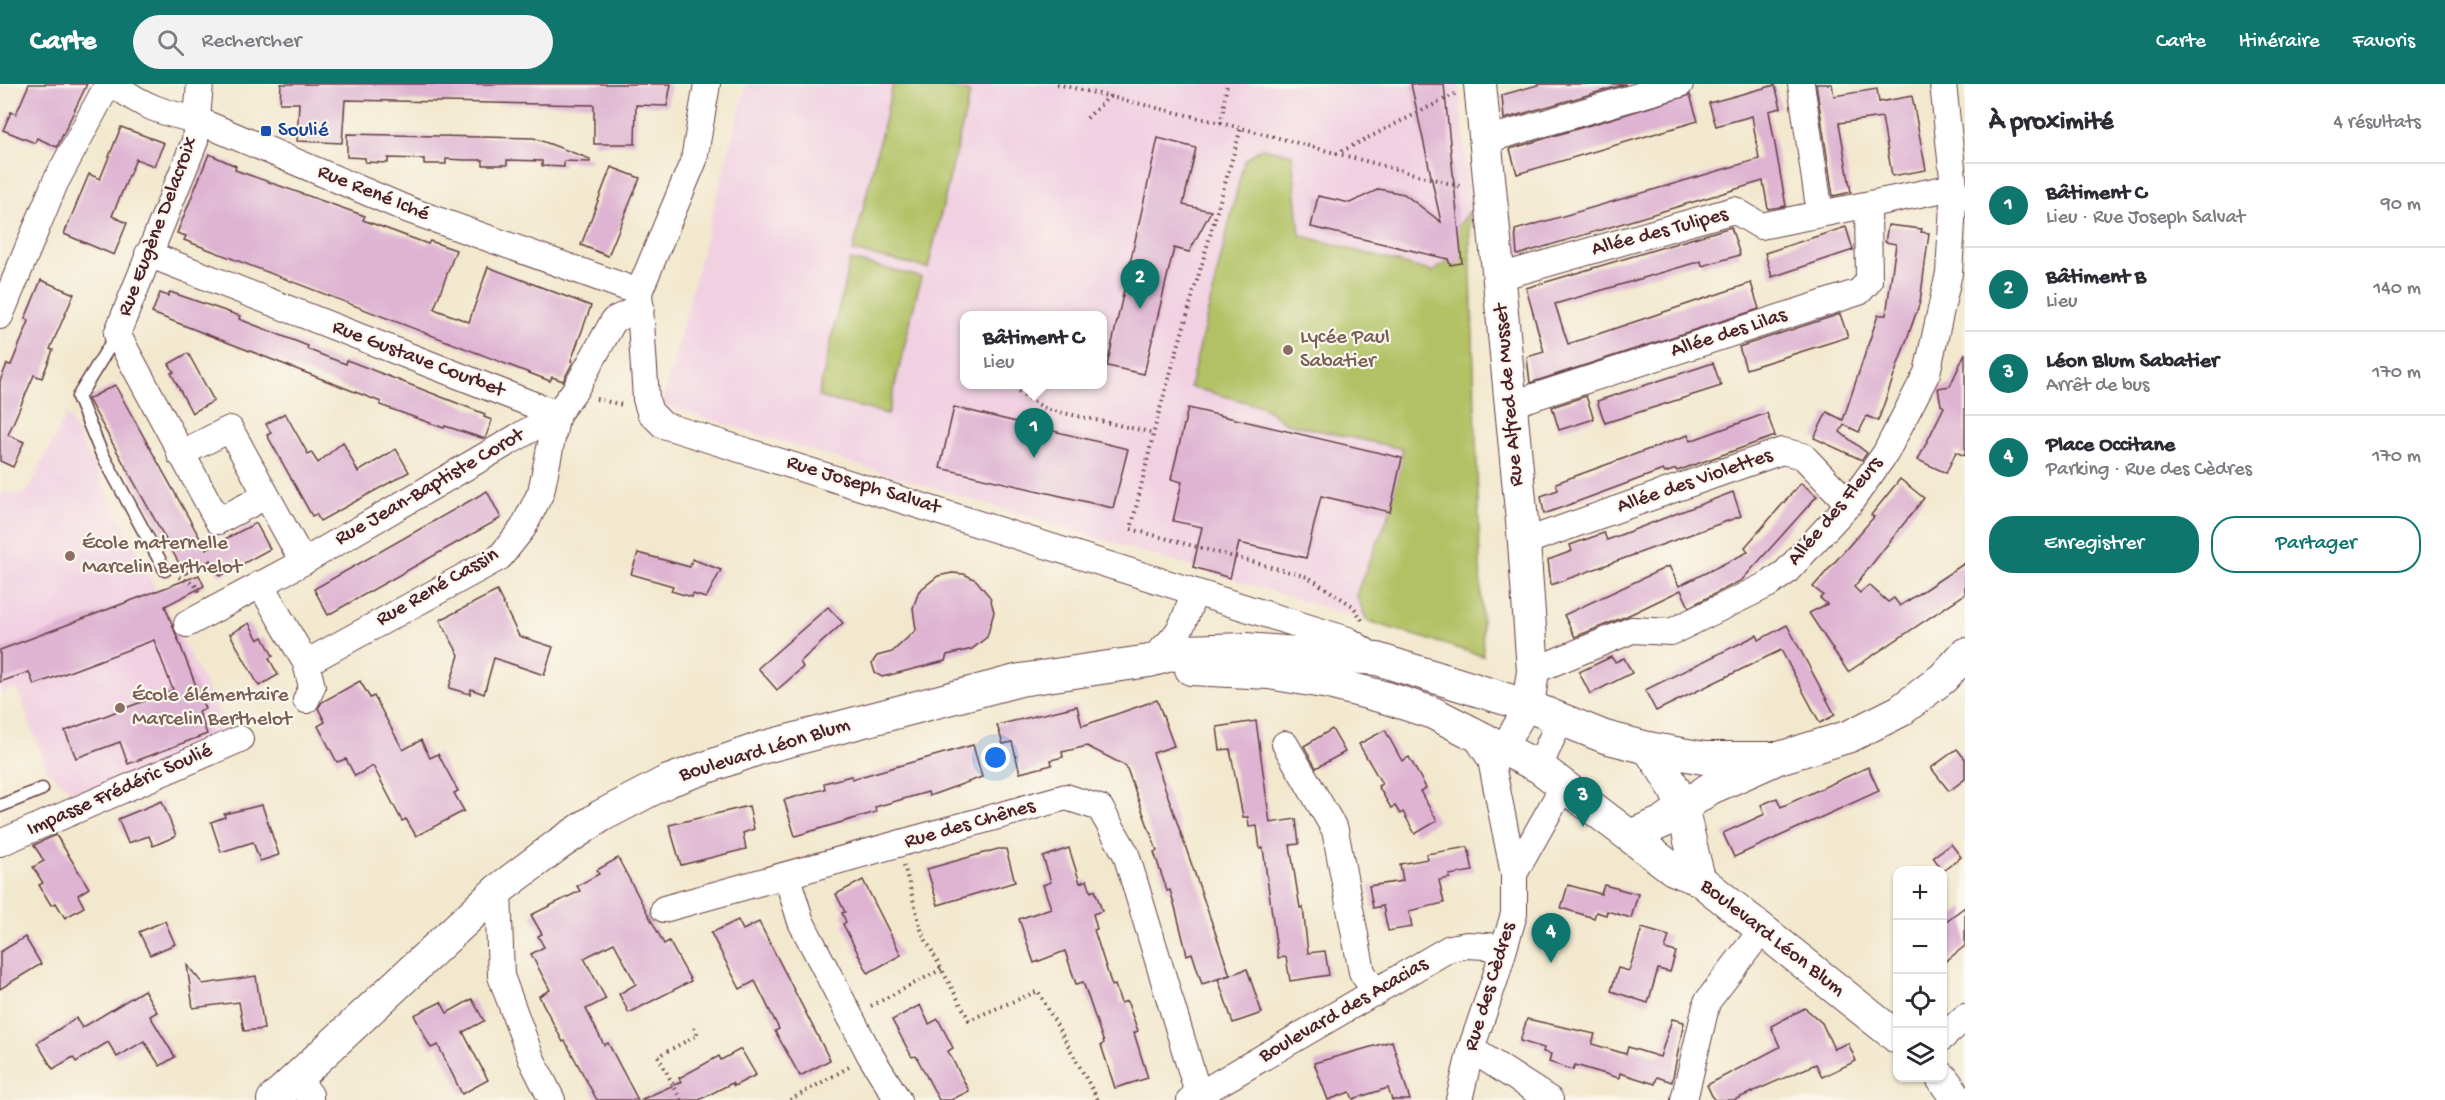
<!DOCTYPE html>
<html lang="fr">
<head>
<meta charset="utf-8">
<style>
	body { margin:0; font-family:"Gochi Hand",sans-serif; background:#f2f2f3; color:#2b2b33 }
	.controls { position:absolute; right:18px; bottom:18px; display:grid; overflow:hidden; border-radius:12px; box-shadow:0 2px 4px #0004 }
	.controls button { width:54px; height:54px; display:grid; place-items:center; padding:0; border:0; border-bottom:2px solid #e1e1e2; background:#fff; color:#2b2b33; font:30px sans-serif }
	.you { position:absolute; left:996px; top:674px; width:21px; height:21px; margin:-15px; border:4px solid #fff; border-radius:50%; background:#1a73e8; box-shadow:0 0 0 9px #1a73e833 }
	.badge { display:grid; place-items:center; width:39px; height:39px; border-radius:50%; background:#0f766e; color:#fff; font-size:20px; font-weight:700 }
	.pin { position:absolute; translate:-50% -50px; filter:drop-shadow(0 2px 3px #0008) }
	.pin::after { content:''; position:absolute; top:32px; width:21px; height:18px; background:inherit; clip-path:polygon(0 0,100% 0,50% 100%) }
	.popup { position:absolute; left:960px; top:227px; width:147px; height:78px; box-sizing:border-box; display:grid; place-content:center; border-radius:12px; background:#fff; filter:drop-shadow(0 2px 4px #0005); font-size:20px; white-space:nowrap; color:#7c7c81 }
	.popup b { font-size:22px; color:#2b2b33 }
	.popup::after { content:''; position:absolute; left:50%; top:100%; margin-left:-12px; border:12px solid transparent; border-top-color:#fff }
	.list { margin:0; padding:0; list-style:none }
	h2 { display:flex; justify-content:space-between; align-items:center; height:78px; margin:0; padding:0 24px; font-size:26px }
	h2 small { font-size:20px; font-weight:400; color:#7c7c81 }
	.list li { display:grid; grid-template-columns:39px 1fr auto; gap:18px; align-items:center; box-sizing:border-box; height:84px; padding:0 24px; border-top:2px solid #e1e1e2 }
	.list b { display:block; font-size:22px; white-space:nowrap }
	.list p { margin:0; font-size:20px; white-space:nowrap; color:#7c7c81 }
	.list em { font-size:20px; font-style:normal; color:#7c7c81 }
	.actions { display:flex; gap:12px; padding:18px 24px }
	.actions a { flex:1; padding:14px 0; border:2px solid #0f766e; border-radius:24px; text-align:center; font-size:21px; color:#0f766e }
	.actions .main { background:#0f766e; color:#fff }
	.icon { flex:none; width:33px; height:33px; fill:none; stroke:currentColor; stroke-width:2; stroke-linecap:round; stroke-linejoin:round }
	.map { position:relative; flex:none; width:1965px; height:1016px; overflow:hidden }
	header { display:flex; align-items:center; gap:36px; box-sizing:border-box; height:84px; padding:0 30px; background:#0f766e; color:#fff }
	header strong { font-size:28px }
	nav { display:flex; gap:33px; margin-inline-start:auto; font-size:21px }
	.search { width:420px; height:54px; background:#f2f2f3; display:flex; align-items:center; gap:15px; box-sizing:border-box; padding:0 21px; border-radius:33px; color:#7c7c81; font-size:22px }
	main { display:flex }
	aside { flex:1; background:#fff }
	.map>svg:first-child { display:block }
	.built { fill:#f1d0e2; fill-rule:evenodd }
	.green { fill:#b1c164; stroke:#7e7048; stroke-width:1.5 }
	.building { fill:#deb4d2 }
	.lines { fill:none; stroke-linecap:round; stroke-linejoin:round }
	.service-casing { stroke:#633d43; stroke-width:15 }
	.minor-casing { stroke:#633d43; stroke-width:28 }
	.tertiary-casing { stroke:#633d43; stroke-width:34 }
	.path { stroke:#633d43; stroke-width:4; stroke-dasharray:1.5 4.5; stroke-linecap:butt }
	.service { stroke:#fff; stroke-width:12 }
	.minor { stroke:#fff; stroke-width:26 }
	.tertiary { stroke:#fff; stroke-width:32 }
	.transit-dot { fill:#1a4fb4; stroke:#fbf7ec; stroke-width:2 }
	.education-dot { fill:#8d6e63; stroke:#fbf7ec; stroke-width:2 }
	.labels { text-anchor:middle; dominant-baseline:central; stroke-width:4.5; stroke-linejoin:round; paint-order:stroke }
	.transit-label { font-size:21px; fill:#164399; stroke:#fbf7ec; text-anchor:start }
	.street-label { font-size:21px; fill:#4a1f2b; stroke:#fbf7ec }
	.education-label { font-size:21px; fill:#785e54; stroke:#fbf7ec; text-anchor:start }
</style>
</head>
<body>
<header>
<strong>Carte</strong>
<div class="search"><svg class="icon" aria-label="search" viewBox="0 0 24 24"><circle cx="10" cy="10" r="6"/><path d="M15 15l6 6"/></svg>Rechercher</div>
<nav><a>Carte</a><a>Itinéraire</a><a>Favoris</a></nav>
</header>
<main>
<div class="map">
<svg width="1965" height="1016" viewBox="0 0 1965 1016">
	<rect width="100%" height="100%" fill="#fbf7ec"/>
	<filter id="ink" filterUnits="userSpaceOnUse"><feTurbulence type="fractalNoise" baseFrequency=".0167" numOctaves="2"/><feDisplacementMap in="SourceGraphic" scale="12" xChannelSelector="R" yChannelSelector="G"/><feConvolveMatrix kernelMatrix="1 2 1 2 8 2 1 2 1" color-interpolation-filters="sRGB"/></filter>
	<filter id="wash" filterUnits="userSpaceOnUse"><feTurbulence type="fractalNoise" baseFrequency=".008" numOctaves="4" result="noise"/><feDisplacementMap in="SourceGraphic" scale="24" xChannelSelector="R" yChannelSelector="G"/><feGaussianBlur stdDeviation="1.35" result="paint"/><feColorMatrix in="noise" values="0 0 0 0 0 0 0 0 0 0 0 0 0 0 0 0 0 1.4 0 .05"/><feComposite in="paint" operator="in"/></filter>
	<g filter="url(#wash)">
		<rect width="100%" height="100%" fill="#f2e8ce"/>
		<g class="built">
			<path d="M746 0H1459L1468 104 1483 572 662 321ZM965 232H1103V300H965Z"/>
			<polygon points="67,330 227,644 208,660 77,711 47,686 17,604 0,610 0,409 26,410"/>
		</g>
		<g class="green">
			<polygon points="893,0 933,0 970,9 928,184 853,167"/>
			<polygon points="1261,64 1292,70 1300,151 1433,188 1450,175 1456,145 1469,128 1483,572 1367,537 1356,510 1390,428 1403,365 1286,339 1261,322 1190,303 1244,77"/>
			<polygon points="850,176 921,193 888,330 818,313"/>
		</g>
		<g id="blocks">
			<g class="building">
				<polygon points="29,0 87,0 57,63 37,54 35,59 3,46 11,28 16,30"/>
				<polygon points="281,0 671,0 667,22 636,21 635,60 594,60 594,21 345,16 342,59 297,57 299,19 280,19"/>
				<polygon points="1411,0 1444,0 1462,179 1450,181 1448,175 1311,143 1318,112 1350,119 1379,105 1404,110 1441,138"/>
				<polygon points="1541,0 1626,0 1504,35 1502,11"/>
				<polygon points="1816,0 1832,0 1834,12 1877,5 1879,18 1912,12 1926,86 1892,92 1882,33 1839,39 1851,108 1833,112"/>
				<polygon points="1775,1 1781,24 1769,27 1786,122 1768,125 1763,97 1517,171 1515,146 1759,75 1752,32 1716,42 1709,19"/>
				<polygon points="1690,11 1698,37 1517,90 1510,65"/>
				<polygon points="121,43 164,59 154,82 136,75 112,132 127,139 114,171 64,150 89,90 100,95"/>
				<polygon points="347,50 534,54 590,75 590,78 564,77 564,83 542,82 542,77 507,76 507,81 483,81 483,76 465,76 446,75 446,80 424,80 424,75 388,74 388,79 365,78 365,74 347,73"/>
				<polygon points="1158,54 1196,64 1183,121 1211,127 1189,168 1174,164 1144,290 1107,282"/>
				<polygon points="209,70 236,82 235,86 365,132 363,136 428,160 430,157 456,166 434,225 469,238 488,183 591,222 571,277 573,278 563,297 552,293 550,297 184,156 186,152 177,149"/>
				<polygon points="611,83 640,94 608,172 581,161"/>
				<polygon points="1888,141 1922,145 1921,148 1929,149 1920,218 1878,337 1867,332 1859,348 1844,341 1840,348 1867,369 1862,376 1814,354 1827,328 1843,336 1878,231 1886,231 1896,160 1885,158"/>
				<polygon points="1731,143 1740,171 1702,182 1701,177 1555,220 1568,260 1751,199 1759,225 1530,299 1527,273 1544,268 1526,204"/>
				<polygon points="1846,143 1853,166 1772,193 1765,169"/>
				<polygon points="41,196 74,210 50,265 53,266 42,294 34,291 8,351 24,358 13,383 0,377 0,297 7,280 11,281 29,237 25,235"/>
				<polygon points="170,208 240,232 239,235 308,262 307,265 327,273 346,280 347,276 485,330 484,333 492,336 485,355 445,342 444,344 380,321 381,318 152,229 160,209 168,212"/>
				<polygon points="1840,230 1848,253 1746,285 1739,263"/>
				<polygon points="188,269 214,317 192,329 171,289 174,288 169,280"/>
				<polygon points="1965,269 1965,372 1956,368 1946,389 1918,376 1944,323 1941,321 1938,304 1950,302"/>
				<polygon points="1713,279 1721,302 1605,339 1597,317"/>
				<polygon points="115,301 206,465 256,439 270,465 220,492 211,476 185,490 88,315"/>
				<polygon points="1586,312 1594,335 1559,346 1552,323"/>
				<polygon points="954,323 1128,365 1113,424 940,384"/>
				<polygon points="1188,324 1402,374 1390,428 1321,412 1306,474 1239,459 1230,494 1193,483 1202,443 1173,437 1182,398 1171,395"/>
				<polygon points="285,329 308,370 311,368 318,379 343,358 358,388 396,365 409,388 320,437 316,430 312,432 267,351 271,349 266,340"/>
				<polygon points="1767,329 1775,352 1677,387 1676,385 1665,389 1663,386 1544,430 1541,412 1558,406 1556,399 1688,351 1690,357"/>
				<polygon points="1900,395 1924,414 1854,503 1860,509 1869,501 1888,518 1894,514 1900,522 1965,479 1965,510 1848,588 1809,529 1827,520 1820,514 1823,511 1813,503 1874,433 1871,431"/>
				<polygon points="1801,399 1817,412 1742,496 1689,523 1681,506 1627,532 1575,553 1564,531 1669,482 1679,502 1748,468 1745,463"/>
				<polygon points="487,407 501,434 328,531 314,505"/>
				<polygon points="1733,408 1741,432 1551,501 1548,476 1572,467 1570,461 1604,449 1607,456"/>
				<polygon points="638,469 690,483 692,475 721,486 706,514 693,510 692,513 671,507 673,502 631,490"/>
				<polygon points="952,489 964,490 976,496 990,513 994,528 987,553 972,565 947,571 945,577 882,593 875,589 872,579 877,572 892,568 916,546 913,524 919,507 938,492"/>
				<polygon points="199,491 204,502 165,522 205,625 199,628 207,650 128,680 120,658 76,674 65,647 173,606 154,556 34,601 29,588 0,598 0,566"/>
				<polygon points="497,507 519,552 553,563 544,591 494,574 484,610 471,605 470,610 449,604 459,571 440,536"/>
				<polygon points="828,523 843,539 800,578 803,583 777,606 758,584"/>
				<polygon points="249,539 258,556 263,553 273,572 269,574 278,591 259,602 230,550"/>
				<polygon points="1787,541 1835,631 1820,639 1781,566 1656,627 1645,606 1757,551 1759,556"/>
				<polygon points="1611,573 1615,578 1624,574 1632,589 1590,610 1579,588"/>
				<polygon points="360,597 370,614 374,612 403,666 421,656 430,674 438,670 458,707 454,709 464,727 416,752 406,735 402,737 373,682 355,692 346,675 337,678 318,642 325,638 318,624 322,618"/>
				<polygon points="1157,616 1174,662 1153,669 1230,891 1202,900 1192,869 1187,871 1175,823 1170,806 1167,807 1154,768 1157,767 1126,682 1087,662 1062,668 1063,673 1051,676 1052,681 1020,689 1012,658 1003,660 997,641 1077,622 1082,642"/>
				<polygon points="1256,637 1270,739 1296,735 1299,760 1290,761 1300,824 1303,823 1308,869 1325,867 1329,891 1290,897 1286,873 1278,874 1263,764 1260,765 1257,742 1249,743 1248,733 1243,733 1230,665 1220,666 1217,643"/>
				<polygon points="1332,645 1345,668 1316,684 1304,662"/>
				<polygon points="1385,646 1402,677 1409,673 1426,704 1420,707 1437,737 1415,750 1403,728 1400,730 1395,722 1391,724 1378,702 1382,700 1359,660"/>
				<polygon points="973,661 982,693 929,712 928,708 875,723 876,728 795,752 784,716 825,705 824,699 851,692 852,695"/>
				<polygon points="1957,665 1965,675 1965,695 1949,707 1931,684"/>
				<polygon points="1868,683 1879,707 1734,773 1723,749 1765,730 1761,721 1777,714 1781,723"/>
				<polygon points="162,717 176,752 153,762 149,752 128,759 118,735"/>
				<polygon points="262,721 279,771 260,777 253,758 221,768 211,738 225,733 224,730"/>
				<polygon points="749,722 754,745 743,749 746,765 681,781 669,741"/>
				<polygon points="56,751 89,804 78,811 84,823 65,834 56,819 51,821 39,801 43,799 33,783 44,777 34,761"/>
				<polygon points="1951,760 1961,773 1943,787 1933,773"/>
				<polygon points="1468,763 1473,787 1449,791 1450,794 1439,796 1444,819 1409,827 1412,843 1388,847 1383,822 1373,824 1369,802 1403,797 1400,780 1428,775 1426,770"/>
				<polygon points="1069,764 1080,799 1087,796 1091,808 1095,806 1102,827 1093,830 1097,845 1094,846 1112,902 1115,901 1121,919 1127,917 1138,947 1134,949 1148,994 1115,1004 1101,961 1104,959 1083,898 1076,900 1065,867 1034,879 1019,835 1051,824 1043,801 1051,798 1043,773"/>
				<polygon points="998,765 1006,765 1015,798 938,821 927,785"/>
				<polygon points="618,774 664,860 669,857 691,897 629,929 619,910 636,900 614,859 584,874 606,915 586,925 604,961 608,959 638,1016 597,1016 565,957 563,958 539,912 550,906 531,870 544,863 538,852 542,850 531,831 580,807 577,802 599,790 597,786"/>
				<polygon points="863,796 901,871 868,889 843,840 846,838 842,829 845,828 836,810"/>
				<polygon points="1568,801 1601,810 1604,801 1638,810 1631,834 1607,827 1606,831 1596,828 1594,834 1561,824"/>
				<polygon points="1965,823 1965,862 1942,880 1942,840"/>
				<polygon points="738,836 743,846 759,838 830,976 800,992 775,947 779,945 755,897 740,905 711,849"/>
				<polygon points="165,837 175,860 150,871 139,848"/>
				<polygon points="1642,844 1669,852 1665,865 1676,868 1670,888 1658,885 1648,919 1611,907 1618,884 1629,887"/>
				<polygon points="25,853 41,880 0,905 0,868"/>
				<polygon points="187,881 203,900 256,892 264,945 244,947 239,918 193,924"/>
				<polygon points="1247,885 1262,929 1233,939 1218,895"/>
				<polygon points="144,906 157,928 150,932 175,973 160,982 144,957 117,973 108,958 76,978 73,973 53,985 37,959 76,934 82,944"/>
				<polygon points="472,915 484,937 463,948 488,996 462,1010 438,961 431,964 414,931 441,918 447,929"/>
				<polygon points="920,921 929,940 938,935 953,964 948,967 969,1007 951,1016 939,1016 916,972 912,973 892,936"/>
				<polygon points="1805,924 1822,939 1834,965 1848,959 1856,977 1822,993 1816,980 1734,1016 1714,1016 1707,1001 1780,963 1771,942"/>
				<polygon points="1527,935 1595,950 1592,960 1626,970 1628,963 1660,973 1672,935 1684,938 1672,998 1657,993 1655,1000 1620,989 1619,994 1575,981 1573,986 1549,978 1551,970 1543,968 1544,964 1520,957"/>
				<polygon points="1392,957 1410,1016 1392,1016 1388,1004 1353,1015 1350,1008 1328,1016 1314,979"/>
				<polygon points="741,965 756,991 734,1002 732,999 699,1016 640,1016 681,998 679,994 719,972 721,976"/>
			</g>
		</g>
	</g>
	<g filter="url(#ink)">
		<use href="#blocks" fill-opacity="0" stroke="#633d43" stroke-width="1.5"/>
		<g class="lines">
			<g class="service-casing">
				<g id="service">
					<polyline points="117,250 78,313 101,368 165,486"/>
					<polyline points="0,722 42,705"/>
				</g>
			</g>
			<g class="minor-casing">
				<g id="minor">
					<path d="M114 0C141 22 163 29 197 36L409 126 639 208"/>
					<polyline points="200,0 195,57 117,250 218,437 266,412"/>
					<polyline points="707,0 694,76 639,208 646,315 650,328 663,341 1348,556 1377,575"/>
					<polyline points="1801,0 1820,130"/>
					<polyline points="1486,56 1680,0"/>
					<polyline points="148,170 557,330 575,306 614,236 641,223"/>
					<polyline points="1499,193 1734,126 1761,142 1954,103"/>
					<polyline points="0,232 55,99 108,0"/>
					<polyline points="1512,320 1859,208 1869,197 1868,122"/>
					<polyline points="180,370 230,345 303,478"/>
					<polyline points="1524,458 1782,367 1803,372 1849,420"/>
					<polyline points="260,500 306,579 312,603 306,616"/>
					<polyline points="187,540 303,478 557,330"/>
					<path d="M1150 576C1179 552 1183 544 1194 508"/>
					<polyline points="306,579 500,473 523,444 541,408 557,330"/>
					<polyline points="1533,587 1632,546 1671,548 1769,500 1786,488 1849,420 1885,370 1927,289 1949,189 1954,103 1943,0"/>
					<polyline points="1475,651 1491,676 1514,790"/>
					<polyline points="1285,660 1335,746 1362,888 1376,909"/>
					<polyline points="1491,676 1503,664 1528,622"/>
					<polyline points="1539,683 1560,636"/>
					<polyline points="0,759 240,655"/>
					<polyline points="787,793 801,838 870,971 898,1016"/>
					<polyline points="498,806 501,892 531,974 552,1016"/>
					<polyline points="664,825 1066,713 1100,724 1126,770 1200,1016"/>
					<polyline points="1942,954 1965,933"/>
					<polyline points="1471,965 1550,1016"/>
					<polyline points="297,994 310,1011 310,1016"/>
					<polyline points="1190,1016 1450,864 1467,861 1504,863"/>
					<polyline points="1459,1016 1471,965 1495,895 1514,830 1514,790 1564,701"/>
					<polyline points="1684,1016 1707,918 1762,846"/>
				</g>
			</g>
			<g class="tertiary-casing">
				<g id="tertiary">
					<polyline points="1480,0 1524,458 1533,587 1528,622"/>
					<polyline points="1191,585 1269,589 1329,599 1387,614 1433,629 1539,683 1673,785 1700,796 1898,954"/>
					<path d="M1648 664C1661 683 1675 701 1682 724 1689 748 1692 772 1700 796"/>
					<polyline points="1630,752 1663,738 1709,705 1772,677"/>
					<polyline points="1942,994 1958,1016"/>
					<polyline points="273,1016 498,806 559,760 601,732 668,697 761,664 1020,596 1149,577 1185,567 1245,565 1377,575 1528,622 1605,653 1648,664 1704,674 1779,674 1850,652 1900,627 1943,594 1965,570"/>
				</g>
			</g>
			<g class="path">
				<polyline points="1057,0 1241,44"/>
				<polyline points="1087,34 1110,12"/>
				<polyline points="1221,39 1227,0"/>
				<polyline points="1336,70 1455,10"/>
				<polyline points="1018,308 1046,325 1154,349"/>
				<polyline points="596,315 623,321"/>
				<polyline points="179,493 195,501 199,508"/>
				<polyline points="1362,536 1353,522 1308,493 1131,445 1156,339 1241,44 1463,103"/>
				<polyline points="904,781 922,849 969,936 1038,907 1098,1016"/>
				<polyline points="871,922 942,885"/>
				<polyline points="681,1016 658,972 698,951 694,943"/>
				<polyline points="790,1016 851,982"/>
			</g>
			<use href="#service" class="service"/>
			<use href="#minor" class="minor"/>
			<use href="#tertiary" class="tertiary"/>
		</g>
	</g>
	<rect class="transit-dot" x="260" y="41" width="12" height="12" rx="3"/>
	<g class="education-dot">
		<circle cx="1288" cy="266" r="6"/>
		<circle cx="70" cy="472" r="6"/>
		<circle cx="120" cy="624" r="6"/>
	</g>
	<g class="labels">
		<g class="transit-label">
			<text x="278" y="47">Soulié</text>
		</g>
		<g class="street-label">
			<text transform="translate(373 110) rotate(22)">Rue René Iché</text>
			<text transform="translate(159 143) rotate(-69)">Rue Eugène Delacroix</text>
			<text transform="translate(1660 149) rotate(-15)">Allée des Tulipes</text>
			<text transform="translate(1729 250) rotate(-18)">Allée des Lilas</text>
			<text transform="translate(418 276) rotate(21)">Rue Gustave Courbet</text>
			<text transform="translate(1510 311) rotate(-95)">Rue Alfred de Musset</text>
			<text transform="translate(1695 398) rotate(-19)">Allée des Violettes</text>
			<text transform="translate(863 402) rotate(17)">Rue Joseph Salvat</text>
			<text transform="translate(430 404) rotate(-30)">Rue Jean-Baptiste Corot</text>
			<text transform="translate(1836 428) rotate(-50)">Allée des Fleurs</text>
			<text transform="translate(438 504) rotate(-30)">Rue René Cassin</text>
			<text transform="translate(765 667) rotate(-17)">Boulevard Léon Blum</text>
			<text transform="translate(120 707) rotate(-24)">Impasse Frédéric Soulié</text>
			<text transform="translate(970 741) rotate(-16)">Rue des Chênes</text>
			<text transform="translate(1772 855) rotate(38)">Boulevard Léon Blum</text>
			<text transform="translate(1491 903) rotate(-73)">Rue des Cèdres</text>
			<text transform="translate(1344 927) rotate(-30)">Boulevard des Acacias</text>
		</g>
		<g class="education-label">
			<text x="1300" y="254">Lycée Paul<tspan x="1300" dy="24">Sabatier</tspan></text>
			<text x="82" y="460">École maternelle<tspan x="82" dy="24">Marcelin Berthelot</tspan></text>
			<text x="132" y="612">École élémentaire<tspan x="132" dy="24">Marcelin Berthelot</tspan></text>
		</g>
	</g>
</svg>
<div class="controls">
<button>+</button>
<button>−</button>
<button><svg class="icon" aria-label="locate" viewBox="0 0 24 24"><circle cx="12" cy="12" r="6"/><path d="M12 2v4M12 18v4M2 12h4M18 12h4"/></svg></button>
<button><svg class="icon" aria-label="layers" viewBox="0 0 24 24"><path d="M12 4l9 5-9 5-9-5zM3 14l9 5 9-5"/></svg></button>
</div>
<div class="you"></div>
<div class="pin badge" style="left:1034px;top:374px">1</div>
<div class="popup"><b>Bâtiment C</b>Lieu</div>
<div class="pin badge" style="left:1140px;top:225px">2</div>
<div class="pin badge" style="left:1583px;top:743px">3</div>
<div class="pin badge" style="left:1551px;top:879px">4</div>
</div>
<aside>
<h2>À proximité<small>4 résultats</small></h2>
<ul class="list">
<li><span class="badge">1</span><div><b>Bâtiment C</b><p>Lieu · Rue Joseph Salvat</p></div><em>90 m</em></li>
<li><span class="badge">2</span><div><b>Bâtiment B</b><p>Lieu</p></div><em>140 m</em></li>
<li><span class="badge">3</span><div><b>Léon Blum Sabatier</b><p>Arrêt de bus</p></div><em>170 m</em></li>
<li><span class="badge">4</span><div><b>Place Occitane</b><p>Parking · Rue des Cèdres</p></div><em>170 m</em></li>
</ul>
<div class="actions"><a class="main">Enregistrer</a><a>Partager</a></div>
</aside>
</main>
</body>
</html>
